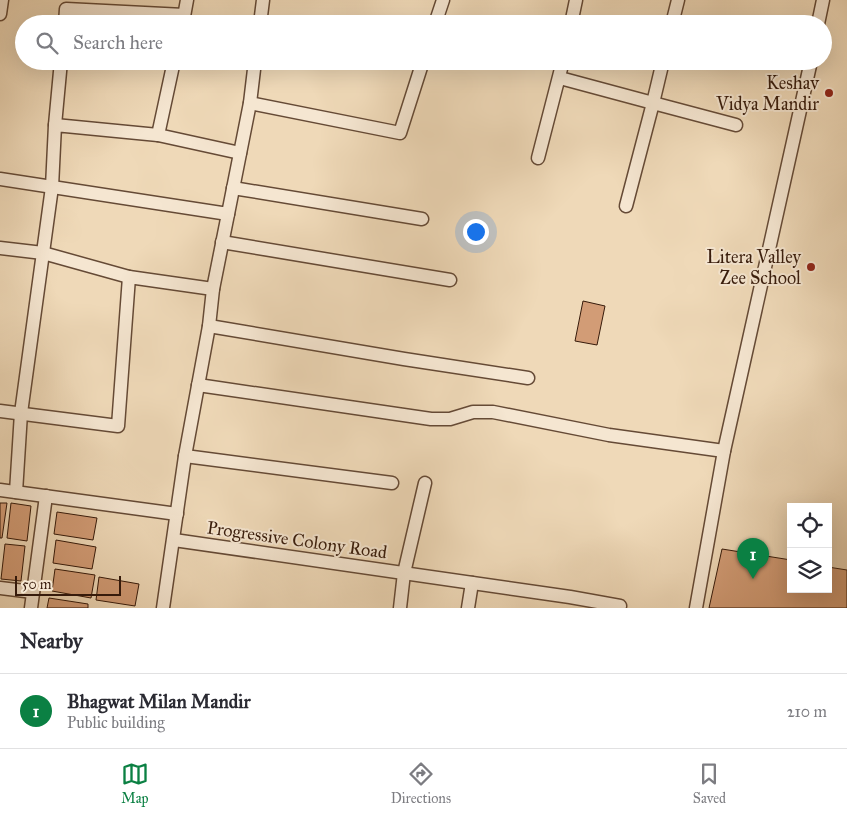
<!DOCTYPE html>
<html lang="en">
<head>
<meta charset="utf-8">
<style>
	body { margin:0; font-family:"IM FELL Great Primer",serif; background:#f7f7f7; color:#2b2b33 }
	.controls { position:absolute; right:15px; bottom:15px; display:grid; overflow:hidden; border-radius:0px; box-shadow:0 5px 20px #0002 }
	.controls button { width:45px; height:45px; display:grid; place-items:center; padding:0; border:0; border-bottom:1px solid #e1e1e2; background:#fff; color:#2b2b33; font:25px sans-serif }
	.scale { position:absolute; left:15px; bottom:12px; width:106px; box-sizing:border-box; padding-left:5px; border:2px solid #371b0b; border-top:0; font-size:14px; line-height:18px; white-space:nowrap; color:#371b0b; -webkit-text-stroke:4px #f5e6d1; paint-order:stroke }
	.you { position:absolute; left:475px; top:231px; width:18px; height:18px; margin:-12px; border:4px solid #fff; border-radius:50%; background:#1a73e8; box-shadow:0 0 0 8px #1a73e833 }
	.badge { display:grid; place-items:center; width:32px; height:32px; border-radius:50%; background:#0b8043; color:#fff; font-size:16px; font-weight:700 }
	.pin { position:absolute; translate:-50% -41px; filter:drop-shadow(0 1px 2px #0008) }
	.pin::after { content:''; position:absolute; top:26px; width:18px; height:15px; background:inherit; clip-path:polygon(0 0,100% 0,50% 100%) }
	.list { margin:0; padding:0; list-style:none }
	h2 { display:flex; justify-content:space-between; align-items:center; height:65px; margin:0; padding:0 20px; font-size:21px }
	h2 small { font-size:16px; font-weight:400; color:#7c7c81 }
	.list li { display:grid; grid-template-columns:32px 1fr auto; gap:15px; align-items:center; box-sizing:border-box; height:75px; padding:0 20px; border-top:1px solid #e1e1e2 }
	.list b { display:block; font-size:19px; white-space:nowrap }
	.list p { margin:0; font-size:16px; white-space:nowrap; color:#7c7c81 }
	.list em { font-size:16px; font-style:normal; color:#7c7c81 }
	.icon { flex:none; width:28px; height:28px; fill:none; stroke:currentColor; stroke-width:2; stroke-linecap:round; stroke-linejoin:round }
	.map { position:relative; flex:none; width:847px; height:608px; overflow:hidden }
	.search { position:absolute; background:#fff; box-shadow:0 5px 20px #0002; left:15px; right:15px; top:15px; height:55px; display:flex; align-items:center; gap:12px; box-sizing:border-box; padding:0 18px; border-radius:28px; color:#7c7c81; font-size:19px }
	.sheet { height:140px; background:#fff }
	nav { display:flex; justify-content:space-around; align-items:center; box-sizing:border-box; height:70px; border-top:1px solid #e1e1e2; background:#fff; font-size:14px; color:#7c7c81 }
	nav a { display:grid; justify-items:center; gap:2px }
	nav .on { color:#0b8043 }
	.map>svg:first-child { display:block }
	.building { fill:#d29c76; stroke:#371b0b }
	.lines { fill:none; stroke-linecap:round; stroke-linejoin:round }
	.street-casing { stroke:#654a36; stroke-width:15 }
	.street { stroke:#f5e6d1; stroke-width:12 }
	.poi-dot { fill:#8f2418; stroke:#f5e6d1; stroke-width:2 }
	.labels { text-anchor:middle; dominant-baseline:central; stroke-width:4; stroke-linejoin:round; paint-order:stroke }
	.poi-label { font-size:18px; fill:#371b0b; stroke:#f5e6d1; text-anchor:end }
	.street-label { font-size:18px; fill:#371b0b; stroke:#f5e6d1 }
</style>
</head>
<body>
<div class="map">
<svg width="847" height="608" viewBox="0 0 847 608">
	<rect width="100%" height="100%" fill="#efd9b8"/>
	<filter id="stains"><feTurbulence type="fractalNoise" baseFrequency=".004" numOctaves="4"/><feColorMatrix values="0 0 0 0 .2 0 0 0 0 .09 0 0 0 0 .02 0 0 0 .5 -.17"/></filter>
	<radialGradient id="worn" r=".72"><stop offset=".6" stop-color="#630" stop-opacity="0"/><stop offset="1" stop-color="#630" stop-opacity=".3"/></radialGradient>
	<g class="building">
		<polygon points="583,301 605,306 597,345 575,341"/>
		<polygon points="0,503 7,503 2,538 0,538"/>
		<polygon points="11,503 31,506 27,541 7,538"/>
		<polygon points="57,512 97,518 93,540 54,534"/>
		<polygon points="56,540 96,547 92,569 53,563"/>
		<polygon points="5,544 25,546 21,581 1,579"/>
		<polygon points="722,549 791,560 791,589 828,589 828,567 847,570 847,608 709,608"/>
		<polygon points="55,569 95,575 91,598 52,591"/>
		<polygon points="99,577 139,584 135,606 96,600"/>
		<polygon points="49,598 88,604 88,608 47,608"/>
	</g>
	<g class="lines">
		<g class="street-casing">
			<g id="street">
				<polyline points="0,14 2,0"/>
				<polyline points="183,22 187,0"/>
				<polyline points="65,24 66,9 184,15"/>
				<polyline points="260,24 263,0"/>
				<polyline points="435,24 443,0"/>
				<polyline points="571,24 576,0"/>
				<polyline points="672,24 678,0"/>
				<polyline points="818,24 823,0"/>
				<polyline points="560,78 653,103 663,61"/>
				<polyline points="250,103 400,133 423,61"/>
				<polyline points="55,125 61,61"/>
				<polyline points="158,135 240,153"/>
				<polyline points="538,158 563,61"/>
				<polyline points="0,179 228,214 250,103 255,61"/>
				<polyline points="233,188 422,219"/>
				<polyline points="626,206 653,103 736,125"/>
				<polyline points="222,242 450,280"/>
				<polyline points="0,248 43,253 129,277"/>
				<polyline points="213,289 228,214"/>
				<polyline points="209,326 404,359 528,378"/>
				<polyline points="198,385 431,419 450,419 473,412 493,412 609,435 724,451"/>
				<polyline points="0,411 118,426 129,277 213,289 209,326 185,456 163,608"/>
				<polyline points="185,456 392,483"/>
				<polyline points="0,490 177,514"/>
				<polyline points="16,492 21,413 52,187 55,125 158,135 174,61"/>
				<polyline points="174,540 570,597 620,606"/>
				<polyline points="0,588 33,592"/>
				<polyline points="31,608 46,496"/>
				<polyline points="400,608 404,573 425,483"/>
				<polyline points="468,608 472,583"/>
				<polyline points="696,608 724,451 811,61"/>
			</g>
		</g>
		<use href="#street" class="street"/>
	</g>
	<g class="poi-dot">
		<circle cx="829" cy="93" r="5"/>
		<circle cx="811" cy="267" r="5"/>
	</g>
	<g class="labels">
		<g class="poi-label">
			<text x="819" y="83">Keshav<tspan x="819" dy="21">Vidya Mandir</tspan></text>
			<text x="801" y="257">Litera Valley<tspan x="801" dy="21">Zee School</tspan></text>
		</g>
		<g class="street-label">
			<text transform="translate(297 540) rotate(8)">Progressive Colony Road</text>
		</g>
	</g>
	<rect width="100%" height="100%" filter="url(#stains)"/>
	<rect width="100%" height="100%" fill="url(#worn)"/>
</svg>
<div class="controls">
<button><svg class="icon" aria-label="locate" viewBox="0 0 24 24"><circle cx="12" cy="12" r="6"/><path d="M12 2v4M12 18v4M2 12h4M18 12h4"/></svg></button>
<button><svg class="icon" aria-label="layers" viewBox="0 0 24 24"><path d="M12 4l9 5-9 5-9-5zM3 14l9 5 9-5"/></svg></button>
</div>
<div class="scale">50 m</div>
<div class="you"></div>
<div class="pin badge" style="left:753px;top:579px">1</div>
<div class="search"><svg class="icon" aria-label="search" viewBox="0 0 24 24"><circle cx="10" cy="10" r="6"/><path d="M15 15l6 6"/></svg>Search here</div>
</div>
<section class="sheet">
<h2>Nearby<small></small></h2>
<ul class="list">
<li><span class="badge">1</span><div><b>Bhagwat Milan Mandir</b><p>Public building</p></div><em>210 m</em></li>
</ul>
</section>
<nav>
<a class="on"><svg class="icon" aria-label="map" viewBox="0 0 24 24"><path d="M3 6l6-2 6 2 6-2v14l-6 2-6-2-6 2zM9 4v14M15 6v14"/></svg>Map</a>
<a><svg class="icon" aria-label="directions" viewBox="0 0 24 24"><path d="M12 3l9 9-9 9-9-9zM9 14v-3h6M13 9l2 2-2 2"/></svg>Directions</a>
<a><svg class="icon" aria-label="saved" viewBox="0 0 24 24"><path d="M7 4h10v16l-5-4-5 4z"/></svg>Saved</a>
</nav>
</body>
</html>
